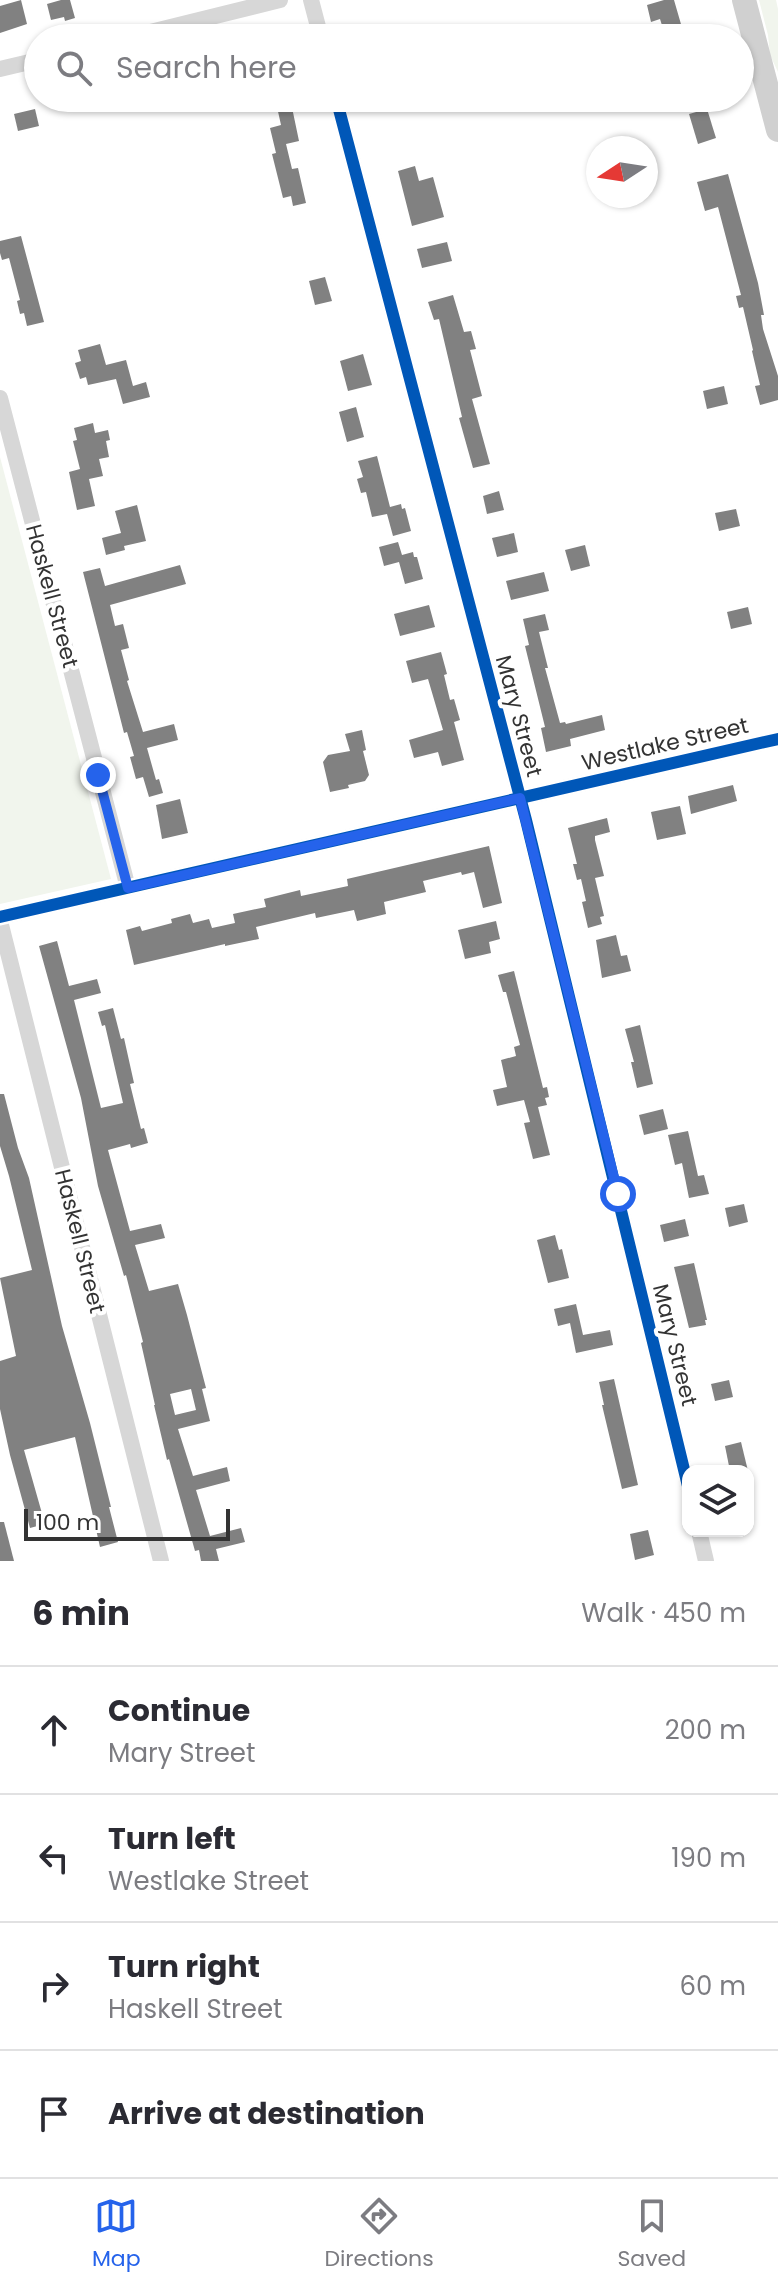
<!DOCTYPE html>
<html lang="en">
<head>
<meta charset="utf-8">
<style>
	body { margin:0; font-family:Poppins,sans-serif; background:#f2f2f3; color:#2b2b33 }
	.controls { position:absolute; right:24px; bottom:24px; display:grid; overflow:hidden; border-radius:16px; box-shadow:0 2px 6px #0004 }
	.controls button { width:72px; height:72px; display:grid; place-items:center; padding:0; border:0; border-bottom:2px solid #e1e1e2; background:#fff; color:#2b2b33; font:40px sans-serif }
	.compass { position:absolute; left:586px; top:136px; width:72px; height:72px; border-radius:50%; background:#fff; box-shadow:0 2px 6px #0004; rotate:258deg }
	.scale { position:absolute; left:24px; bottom:20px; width:206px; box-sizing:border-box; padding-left:8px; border:4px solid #333; border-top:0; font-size:22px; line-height:28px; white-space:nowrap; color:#333; -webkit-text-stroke:6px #fff; paint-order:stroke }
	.stop { position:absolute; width:24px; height:24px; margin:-18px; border:6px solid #2563eb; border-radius:50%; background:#fff }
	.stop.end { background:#2563eb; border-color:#fff; box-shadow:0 2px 8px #0008 }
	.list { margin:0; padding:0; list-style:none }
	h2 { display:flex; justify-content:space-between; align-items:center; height:104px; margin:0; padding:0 32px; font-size:34px }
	h2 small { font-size:26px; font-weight:400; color:#7c7c81 }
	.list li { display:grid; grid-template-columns:52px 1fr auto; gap:24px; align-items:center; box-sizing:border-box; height:128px; padding:0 32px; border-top:2px solid #e1e1e2 }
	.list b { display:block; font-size:30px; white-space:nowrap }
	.list p { margin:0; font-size:26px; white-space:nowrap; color:#7c7c81 }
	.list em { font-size:26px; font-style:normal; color:#7c7c81 }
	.icon { flex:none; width:44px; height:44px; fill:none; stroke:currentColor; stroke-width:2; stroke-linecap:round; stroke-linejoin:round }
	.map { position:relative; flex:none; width:778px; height:1561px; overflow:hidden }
	.search { position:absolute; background:#fff; box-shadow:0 2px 6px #0004; left:24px; right:24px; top:24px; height:88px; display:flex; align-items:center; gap:20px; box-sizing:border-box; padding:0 28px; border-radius:44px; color:#7c7c81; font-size:30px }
	.sheet { height:616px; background:#fff }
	nav { display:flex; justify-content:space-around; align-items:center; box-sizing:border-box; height:112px; border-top:2px solid #e1e1e2; background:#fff; font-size:22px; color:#7c7c81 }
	nav a { display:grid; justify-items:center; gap:4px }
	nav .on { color:#2563eb }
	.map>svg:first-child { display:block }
	.green { fill:#f1f5ed }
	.building { fill:#818181; fill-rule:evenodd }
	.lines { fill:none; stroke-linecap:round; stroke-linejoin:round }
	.street { stroke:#d7d7d7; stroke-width:16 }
	.secondary { stroke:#d0d0d0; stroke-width:24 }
	.cycleway-casing { stroke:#fff; stroke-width:17 }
	.cycleway { stroke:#0057b8; stroke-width:12 }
	.route { stroke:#2563eb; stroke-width:10 }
	.labels { text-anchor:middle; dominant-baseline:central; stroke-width:8; stroke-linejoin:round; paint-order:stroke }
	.street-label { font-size:22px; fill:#333; stroke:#fff }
</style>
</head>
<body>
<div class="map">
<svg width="778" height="1561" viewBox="0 0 778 1561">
	<rect width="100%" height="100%" fill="#fff"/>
	<g class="green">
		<polygon points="759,0 776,0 778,9 778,72 770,55 768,35"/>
		<polygon points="0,457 111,879 0,904"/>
	</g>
	<g class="building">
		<polygon points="21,0 27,24 0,33 0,6"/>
		<polygon points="61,0 70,0 75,18 65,21 64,17 51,20 47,4"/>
		<polygon points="664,0 674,0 685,38 666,38 660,19 651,22 647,5"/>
		<polygon points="275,98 290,98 299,141 286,144 292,169 298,168 306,203 293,206 291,196 283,198 272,154 276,153 270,128 281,125"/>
		<polygon points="35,109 39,126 18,131 14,114"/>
		<polygon points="707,109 716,138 698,144 689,114"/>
		<polygon points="415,166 419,181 433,177 444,217 412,226 398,171"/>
		<polygon points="728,174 758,283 764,315 761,315 763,329 778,376 778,400 760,405 755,386 760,385 752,351 753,350 743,307 739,308 736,296 741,295 718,207 705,211 697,182"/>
		<polygon points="21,236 44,322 27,326 24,313 20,314 17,301 20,300 9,258 2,260 0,253 0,241"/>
		<polygon points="447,242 452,261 422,268 417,249"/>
		<polygon points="325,277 332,301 315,305 309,281"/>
		<polygon points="453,295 464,332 471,331 476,349 470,350 482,396 472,399 490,464 473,468 459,418 462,417 439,319 434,320 428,302"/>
		<polygon points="100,344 106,365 126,360 133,386 146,382 150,397 123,404 116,379 88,385 86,377 80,379 75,363 81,361 78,350"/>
		<polygon points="363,354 372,385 348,391 340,361"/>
		<polygon points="724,386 728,404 707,409 703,391"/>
		<polygon points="356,407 364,437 347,442 339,412"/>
		<polygon points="93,423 95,433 108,430 110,440 106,441 109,457 99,459 103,476 89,479 95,506 77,510 69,472 80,469 73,441 77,440 74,428"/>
		<polygon points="377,456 390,507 401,504 402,509 405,508 411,531 393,536 387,514 372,517 366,492 361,493 357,479 363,477 358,461"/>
		<polygon points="499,491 504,510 487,514 483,496"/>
		<polygon points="137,505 146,541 124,546 125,550 106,555 102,538 121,533 115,511"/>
		<polygon points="736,509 740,526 719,531 715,513"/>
		<polygon points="514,533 518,552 497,557 492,538"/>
		<polygon points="398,542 402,555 413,552 414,557 417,557 423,579 405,584 399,562 384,566 379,547"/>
		<polygon points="585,545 590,566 571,571 565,550"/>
		<polygon points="180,565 186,584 110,605 115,626 123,624 129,648 121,650 129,680 127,681 143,732 174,724 178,740 147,748 156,780 159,779 163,793 149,797 143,777 136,779 130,757 134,756 127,732 124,733 83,572 100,568 105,586"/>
		<polygon points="544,572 549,591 511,600 506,581"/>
		<polygon points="429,605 435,627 400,636 394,614"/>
		<polygon points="748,607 752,624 731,629 727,612"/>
		<polygon points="545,614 549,630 539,632 548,668 545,668 560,723 565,722 566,724 602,715 605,730 570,739 571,746 546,752 541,728 545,727 525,646 529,645 523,619"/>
		<polygon points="441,652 447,674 444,675 450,700 454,699 460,720 454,722 464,760 442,766 438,752 414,758 409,740 443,730 428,679 412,683 406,661"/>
		<polygon points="362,730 366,750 363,751 369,775 365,781 348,785 349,788 330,792 323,762 328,755 350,751 345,734"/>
		<polygon points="733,785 737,801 691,814 688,796"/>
		<polygon points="180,799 188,833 162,839 156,805"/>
		<polygon points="680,806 686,834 657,840 651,812"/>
		<polygon points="607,818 610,832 595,836 595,840 604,876 595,878 604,916 600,917 602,924 588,928 582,902 586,901 581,879 577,880 573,864 577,864 568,828"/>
		<polygon points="489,846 502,903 483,908 474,872 462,875 461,872 423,881 426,892 384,902 386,914 357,921 354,910 316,918 315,913 256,927 259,939 225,946 225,944 134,965 126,930 140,926 142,931 172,923 171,919 190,914 193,923 209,919 212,928 235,923 233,914 266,907 264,899 300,890 301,896 348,886 347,879"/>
		<polygon points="496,921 500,939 489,942 491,953 465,959 458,930"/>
		<polygon points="616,935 621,956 627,955 631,971 602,978 596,940"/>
		<path d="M57 941 69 986 97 979 101 993 74 1000 101 1108 123 1103 105 1025 102 1026 98 1012 113 1008 121 1039 124 1038 134 1083 130 1084 141 1129 144 1128 148 1143 131 1148 130 1144 108 1150 130 1231 161 1224 165 1238 135 1245 149 1291 178 1284 187 1315 206 1388 202 1389 210 1421 178 1429 193 1476 227 1467 230 1481 196 1490 210 1536 241 1528 245 1542 216 1549 219 1561H201L199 1550 195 1551 169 1459 167 1460 154 1405H155L141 1343 143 1342 126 1275 124 1276 98 1186 81 1098 39 946ZM191 1389 196 1410 175 1415 170 1394Z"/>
		<polygon points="514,971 543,1088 547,1087 549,1097 545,1098 547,1105 538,1107 550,1155 533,1159 524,1123 530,1122 524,1100 497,1106 493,1090 507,1087 501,1060 516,1056 514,1047 520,1045 506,992 503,992 498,975"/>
		<polygon points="640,1025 653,1084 637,1088 631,1062 634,1062 625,1029"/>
		<polygon points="0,1094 4,1094 18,1148 29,1178 62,1326 90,1423 111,1507 109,1507 118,1542 100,1547 75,1437 24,1450 45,1524 30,1528 10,1455 0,1409 0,1361 16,1356 0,1278 32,1270 9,1176 0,1146"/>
		<polygon points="663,1109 668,1129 644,1135 639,1115"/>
		<polygon points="688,1131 698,1176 704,1175 709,1194 689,1198 682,1163 675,1165 668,1135"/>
		<polygon points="744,1204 748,1222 729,1227 725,1208"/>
		<polygon points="685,1219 689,1236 664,1242 660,1225"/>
		<polygon points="555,1235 559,1250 562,1249 569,1278 548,1283 537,1240"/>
		<polygon points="694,1263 707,1320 705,1320 706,1325 689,1328 674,1267"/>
		<polygon points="576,1304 583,1335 610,1330 613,1345 576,1353 570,1323 558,1326 554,1309"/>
		<polygon points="614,1379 638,1485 622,1489 602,1405 604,1405 599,1382"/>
		<polygon points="729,1380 733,1397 715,1401 711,1384"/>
		<polygon points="741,1442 748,1471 730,1471 725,1446"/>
		<polygon points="0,1522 4,1522 14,1561 0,1561"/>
		<polygon points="648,1530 654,1555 635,1560 630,1534"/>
	</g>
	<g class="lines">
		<g class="street">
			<polyline points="311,0 321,38"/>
			<polyline points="126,38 280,0"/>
			<polyline points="0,69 38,60"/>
			<polyline points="336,98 526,820 688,1486"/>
			<polyline points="0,398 128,888"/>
			<polyline points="0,917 778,739"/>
			<polyline points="0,921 161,1561"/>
			<polyline points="699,1531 706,1561"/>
		</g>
		<polyline class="secondary" points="744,0 778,130"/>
		<g class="cycleway-casing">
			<g id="cycleway">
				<polyline points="336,98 526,820 688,1486"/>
				<polyline points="0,917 778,739"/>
			</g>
		</g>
		<use href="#cycleway" class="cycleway"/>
	</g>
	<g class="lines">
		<polyline class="route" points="98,775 128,888 520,798 618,1194"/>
	</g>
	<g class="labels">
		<g class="street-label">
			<text transform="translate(52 596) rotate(75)">Haskell Street</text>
			<text transform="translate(519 716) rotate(75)">Mary Street</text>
			<text transform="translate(665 744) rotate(-13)">Westlake Street</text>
			<text transform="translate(80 1241) rotate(76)">Haskell Street</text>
			<text transform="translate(675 1345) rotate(76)">Mary Street</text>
		</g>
	</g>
</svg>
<div class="controls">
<button><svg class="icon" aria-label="layers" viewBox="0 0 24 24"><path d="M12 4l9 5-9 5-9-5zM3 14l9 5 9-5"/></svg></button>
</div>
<svg class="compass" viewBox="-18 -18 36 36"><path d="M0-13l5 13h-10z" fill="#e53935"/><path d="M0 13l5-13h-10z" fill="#7c7c81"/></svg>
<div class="scale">100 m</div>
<div class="stop" style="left:618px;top:1194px"></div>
<div class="stop end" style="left:98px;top:775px"></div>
<div class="search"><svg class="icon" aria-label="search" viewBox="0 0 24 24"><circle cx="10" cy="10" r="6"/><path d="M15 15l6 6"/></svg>Search here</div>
</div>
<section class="sheet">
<h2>6 min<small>Walk · 450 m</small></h2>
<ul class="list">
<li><svg class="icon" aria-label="ahead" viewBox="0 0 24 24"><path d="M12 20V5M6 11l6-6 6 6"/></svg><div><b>Continue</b><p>Mary Street</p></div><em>200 m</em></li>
<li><svg class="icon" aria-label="left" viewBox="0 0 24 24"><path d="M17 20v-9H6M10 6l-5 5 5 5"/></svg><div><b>Turn left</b><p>Westlake Street</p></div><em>190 m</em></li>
<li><svg class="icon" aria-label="right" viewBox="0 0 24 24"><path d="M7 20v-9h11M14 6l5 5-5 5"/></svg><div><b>Turn right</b><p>Haskell Street</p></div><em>60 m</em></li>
<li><svg class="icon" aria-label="arrive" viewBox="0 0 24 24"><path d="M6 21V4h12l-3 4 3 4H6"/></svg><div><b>Arrive at destination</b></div></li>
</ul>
</section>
<nav>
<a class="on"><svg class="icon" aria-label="map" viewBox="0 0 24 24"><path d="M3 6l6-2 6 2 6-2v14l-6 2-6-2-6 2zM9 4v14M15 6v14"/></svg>Map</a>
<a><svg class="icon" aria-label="directions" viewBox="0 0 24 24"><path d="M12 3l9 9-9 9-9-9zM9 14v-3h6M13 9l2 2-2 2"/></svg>Directions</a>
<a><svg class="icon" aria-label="saved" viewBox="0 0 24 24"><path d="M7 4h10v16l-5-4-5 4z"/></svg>Saved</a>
</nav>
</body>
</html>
